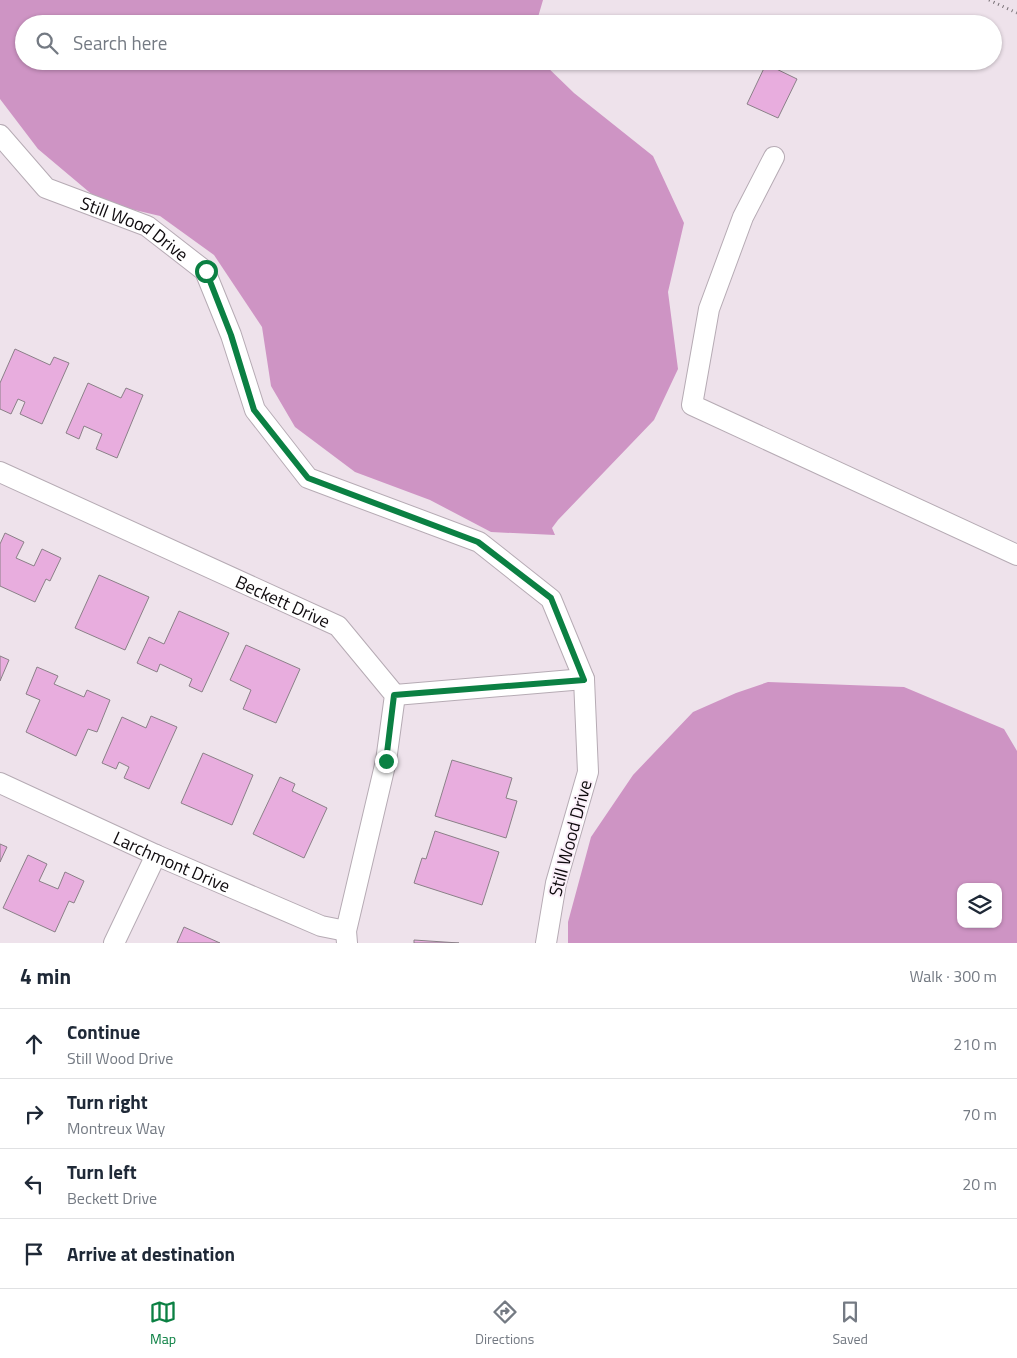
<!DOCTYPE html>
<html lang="en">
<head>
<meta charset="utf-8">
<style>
	body { margin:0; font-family:"Titillium Web",sans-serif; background:#f2f2f3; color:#1f2937 }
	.controls { position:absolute; right:15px; bottom:15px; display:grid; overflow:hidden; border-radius:10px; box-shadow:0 1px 4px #0004 }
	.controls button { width:45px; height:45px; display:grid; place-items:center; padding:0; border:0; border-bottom:1px solid #e0e1e3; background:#fff; color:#1f2937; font:25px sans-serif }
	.stop { position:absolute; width:15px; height:15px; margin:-11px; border:4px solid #0b8043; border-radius:50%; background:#fff }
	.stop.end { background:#0b8043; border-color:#fff; box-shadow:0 1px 5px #0008 }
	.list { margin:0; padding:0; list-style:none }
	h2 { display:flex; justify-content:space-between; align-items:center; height:65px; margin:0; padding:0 20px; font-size:21px }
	h2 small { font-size:16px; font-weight:400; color:#747a83 }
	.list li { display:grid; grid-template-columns:32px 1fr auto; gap:15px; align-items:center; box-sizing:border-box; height:70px; padding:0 20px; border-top:1px solid #e0e1e3 }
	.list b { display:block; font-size:19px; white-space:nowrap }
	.list p { margin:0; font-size:16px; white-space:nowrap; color:#747a83 }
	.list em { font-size:16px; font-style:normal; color:#747a83 }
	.icon { flex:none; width:28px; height:28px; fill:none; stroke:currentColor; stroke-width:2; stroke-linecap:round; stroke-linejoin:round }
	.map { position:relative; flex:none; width:1017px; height:943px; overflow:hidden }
	.search { position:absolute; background:#fff; box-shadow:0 1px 4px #0004; left:15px; right:15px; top:15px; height:55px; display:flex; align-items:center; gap:12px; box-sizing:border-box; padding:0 18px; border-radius:28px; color:#747a83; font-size:19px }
	.sheet { height:345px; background:#fff }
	nav { display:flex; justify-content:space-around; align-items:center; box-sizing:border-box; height:70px; border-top:1px solid #e0e1e3; background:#fff; font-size:14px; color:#747a83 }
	nav a { display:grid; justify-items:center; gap:2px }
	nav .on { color:#0b8043 }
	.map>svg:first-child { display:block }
	.forest { fill:#ce94c4; fill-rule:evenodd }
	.building { fill:#e8adde; stroke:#8b8088 }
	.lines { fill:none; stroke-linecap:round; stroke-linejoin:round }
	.minor-casing { stroke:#b6abb4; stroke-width:22 }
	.path { stroke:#766f74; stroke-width:3; stroke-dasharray:1 4; stroke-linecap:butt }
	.minor { stroke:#fff; stroke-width:20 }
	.route { stroke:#0b8043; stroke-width:6 }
	.labels { text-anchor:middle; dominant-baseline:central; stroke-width:4; stroke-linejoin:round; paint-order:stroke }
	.street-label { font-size:18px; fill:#0e0a0d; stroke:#fbeff9 }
</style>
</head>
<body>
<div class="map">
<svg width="1017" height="943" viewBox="0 0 1017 943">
	<rect width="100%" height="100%" fill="#eee2eb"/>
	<g class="forest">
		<polygon points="0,0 543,0 536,24 24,24 24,61 541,61 574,93 653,156 684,223 668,292 678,369 654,420 558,520 552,528 555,535 491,532 430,500 355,472 295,427 271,386 262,327 214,255 160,216 101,202 38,149 0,99"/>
		<path d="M768 682 904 687 1004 729 1017 751V943H568V922L591 837 633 775 693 712 736 693ZM961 887H998V924H961Z"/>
	</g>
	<g class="building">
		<polygon points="766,64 797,79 778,118 747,104"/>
		<polygon points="15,349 50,365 54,357 69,363 42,424 20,414 25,402 18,399 11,414 0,409 0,383"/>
		<polygon points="88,383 121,398 126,388 143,395 117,458 96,449 102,434 84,426 79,439 66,433"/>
		<polygon points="5,533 24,542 16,558 34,566 42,549 61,558 50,581 46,579 35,602 0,586 0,544"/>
		<polygon points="99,575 149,597 125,650 75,628"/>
		<polygon points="179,611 229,633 202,692 189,686 192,679 160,664 157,672 137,663 149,637 164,644"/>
		<polygon points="246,645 300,669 276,723 243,709 251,690 230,680"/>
		<polygon points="0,656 9,660 0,681"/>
		<polygon points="37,667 58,676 54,684 84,697 87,690 110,700 97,732 88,729 76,756 26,732 40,700 26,694"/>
		<polygon points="151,716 177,727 149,789 124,778 129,767 119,762 116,769 102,763 122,717 146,728"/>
		<polygon points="203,753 253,775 232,825 181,803"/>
		<polygon points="452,760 512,778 506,798 517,801 506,838 435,816"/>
		<polygon points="280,777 295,784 292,791 327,808 304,858 253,834"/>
		<polygon points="435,831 499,852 482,905 414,883 422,858 426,859"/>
		<polygon points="0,844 7,847 0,862"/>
		<polygon points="28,855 47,864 39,881 58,889 65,872 84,881 74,903 69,901 55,932 3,908"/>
		<polygon points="184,927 220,943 177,943"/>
		<polygon points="414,940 459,943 414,943"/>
	</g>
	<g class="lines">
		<g class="minor-casing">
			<g id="minor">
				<path id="s1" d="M0 135 46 188 147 226 205 271 231 335 255 410 308 478 479 542 551 599 584 679 588 772 556 883 546 943"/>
				<polyline points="774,157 743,217 709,309 692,405 1017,555"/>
				<path id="s2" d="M0 472 338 626 395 695 386 761 346 931 347 943"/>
				<polyline points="395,695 584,679"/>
				<path id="s3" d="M0 783 156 855 321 926 346 931"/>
				<polyline points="114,943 156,855"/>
			</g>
		</g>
		<polyline class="path" points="989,0 1017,13"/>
		<use href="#minor" class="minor"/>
	</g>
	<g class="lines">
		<polyline class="route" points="206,271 231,335 254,410 308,478 478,542 551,598 584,680 394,695 386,761"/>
	</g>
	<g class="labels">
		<g class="street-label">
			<text stroke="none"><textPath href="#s1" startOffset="168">Still Wood Drive</textPath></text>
			<text stroke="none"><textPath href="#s2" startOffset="311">Beckett Drive</textPath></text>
			<text transform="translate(570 838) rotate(-75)">Still Wood Drive</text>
			<text stroke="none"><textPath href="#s3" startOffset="189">Larchmont Drive</textPath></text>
		</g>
	</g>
</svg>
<div class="controls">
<button><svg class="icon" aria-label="layers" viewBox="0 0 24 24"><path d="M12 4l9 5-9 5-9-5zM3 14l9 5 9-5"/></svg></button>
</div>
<div class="stop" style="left:206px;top:271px"></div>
<div class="stop end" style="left:386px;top:761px"></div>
<div class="search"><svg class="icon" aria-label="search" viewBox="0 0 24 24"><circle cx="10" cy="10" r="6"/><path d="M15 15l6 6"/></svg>Search here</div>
</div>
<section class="sheet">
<h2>4 min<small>Walk · 300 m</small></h2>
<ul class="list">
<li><svg class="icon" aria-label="ahead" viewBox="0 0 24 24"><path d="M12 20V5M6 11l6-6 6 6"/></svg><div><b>Continue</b><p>Still Wood Drive</p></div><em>210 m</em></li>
<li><svg class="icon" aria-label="right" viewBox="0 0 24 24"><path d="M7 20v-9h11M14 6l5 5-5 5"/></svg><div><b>Turn right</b><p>Montreux Way</p></div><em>70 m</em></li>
<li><svg class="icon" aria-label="left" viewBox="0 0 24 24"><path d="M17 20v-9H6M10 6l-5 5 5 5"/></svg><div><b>Turn left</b><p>Beckett Drive</p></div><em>20 m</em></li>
<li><svg class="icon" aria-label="arrive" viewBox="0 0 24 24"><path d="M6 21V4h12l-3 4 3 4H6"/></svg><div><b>Arrive at destination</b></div></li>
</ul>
</section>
<nav>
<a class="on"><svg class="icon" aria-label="map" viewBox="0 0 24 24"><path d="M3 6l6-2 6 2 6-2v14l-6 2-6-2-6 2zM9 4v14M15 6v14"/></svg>Map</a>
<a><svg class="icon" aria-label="directions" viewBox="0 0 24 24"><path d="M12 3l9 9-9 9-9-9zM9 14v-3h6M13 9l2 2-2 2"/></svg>Directions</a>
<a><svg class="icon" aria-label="saved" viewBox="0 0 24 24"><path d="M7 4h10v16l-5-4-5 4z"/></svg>Saved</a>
</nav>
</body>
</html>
